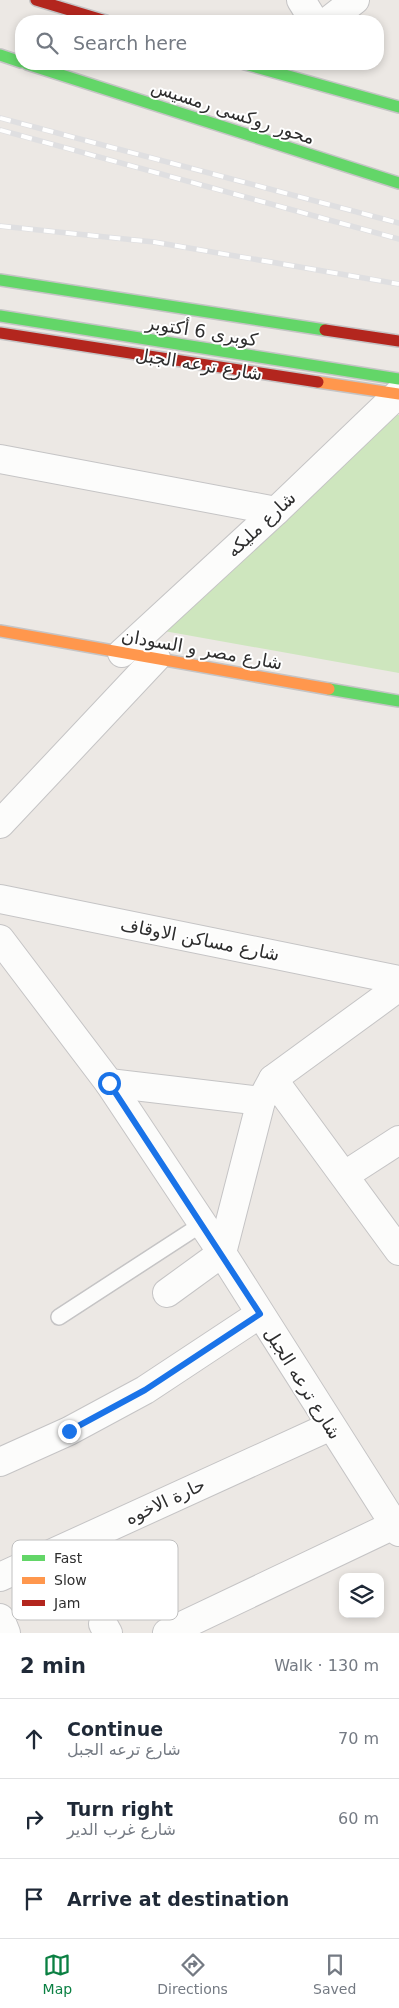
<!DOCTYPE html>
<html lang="en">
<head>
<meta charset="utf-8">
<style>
	body { margin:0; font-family:"DejaVu Sans",Vazirmatn,sans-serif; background:#f6f6f7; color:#1f2937 }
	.controls { position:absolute; right:15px; bottom:15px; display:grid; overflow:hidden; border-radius:10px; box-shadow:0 2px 8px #0003 }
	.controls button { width:45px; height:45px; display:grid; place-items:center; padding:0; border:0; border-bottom:1px solid #e0e1e3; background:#fff; color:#1f2937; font:25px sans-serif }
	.stop { position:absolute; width:15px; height:15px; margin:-11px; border:4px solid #1a73e8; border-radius:50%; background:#fff }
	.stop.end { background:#1a73e8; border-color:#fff; box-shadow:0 1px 5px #0008 }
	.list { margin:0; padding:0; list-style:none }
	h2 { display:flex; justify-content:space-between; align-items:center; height:65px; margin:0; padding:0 20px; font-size:21px }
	h2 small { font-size:16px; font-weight:400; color:#747a83 }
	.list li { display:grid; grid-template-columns:32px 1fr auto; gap:15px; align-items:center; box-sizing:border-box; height:80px; padding:0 20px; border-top:1px solid #e0e1e3 }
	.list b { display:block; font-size:19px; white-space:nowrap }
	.list p { margin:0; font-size:16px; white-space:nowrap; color:#747a83 }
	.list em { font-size:16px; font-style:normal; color:#747a83 }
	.icon { flex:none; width:28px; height:28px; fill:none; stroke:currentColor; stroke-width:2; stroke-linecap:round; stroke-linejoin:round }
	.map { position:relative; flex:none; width:399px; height:1633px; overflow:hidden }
	.search { position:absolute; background:#fff; box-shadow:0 2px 8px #0003; left:15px; right:15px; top:15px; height:55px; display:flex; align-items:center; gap:12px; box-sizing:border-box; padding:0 18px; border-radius:20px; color:#747a83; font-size:19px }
	.sheet { height:305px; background:#fff }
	nav { display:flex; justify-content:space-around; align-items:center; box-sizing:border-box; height:70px; border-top:1px solid #e0e1e3; background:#fff; font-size:14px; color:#747a83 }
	nav a { display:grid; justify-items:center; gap:2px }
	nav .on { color:#0b8043 }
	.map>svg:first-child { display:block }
	.green { fill:#cee6be }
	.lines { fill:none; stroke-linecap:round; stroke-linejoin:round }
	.lane-casing { stroke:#c5c4c5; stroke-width:18 }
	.street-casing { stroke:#c5c4c5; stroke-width:30 }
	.fast-casing { stroke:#c5c4c5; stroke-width:14 }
	.slow-casing { stroke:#c5c4c5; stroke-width:14 }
	.jam-casing { stroke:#c5c4c5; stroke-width:14 }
	.lane { stroke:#fcfcfb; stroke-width:15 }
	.street { stroke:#fcfcfb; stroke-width:28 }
	.fast { stroke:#63d668; stroke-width:11 }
	.slow { stroke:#ff974d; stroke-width:11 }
	.jam { stroke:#b3261e; stroke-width:11 }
	.rail-casing { stroke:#dfdfe1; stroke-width:5.5 }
	.rail { stroke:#fff; stroke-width:4; stroke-dasharray:11; stroke-linecap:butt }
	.route { stroke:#1a73e8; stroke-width:6 }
	.labels { text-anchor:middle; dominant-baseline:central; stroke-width:4; stroke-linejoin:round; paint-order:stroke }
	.street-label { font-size:18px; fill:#2e2e2e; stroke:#fff }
	.key { fill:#fff; stroke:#c0c0c0; stroke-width:1 }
	.key-label { font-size:14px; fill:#2e2e2e }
</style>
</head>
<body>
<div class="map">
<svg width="399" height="1633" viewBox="0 0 399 1633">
	<rect width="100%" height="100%" fill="#ece8e4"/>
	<polygon class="green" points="393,414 399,415 399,673 164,631"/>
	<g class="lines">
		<g class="lane-casing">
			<polyline id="lane" points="59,1317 202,1224"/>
		</g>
		<g class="street-casing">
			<g id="street">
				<polyline points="301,0 314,21"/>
				<polyline points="328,21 355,0"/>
				<polyline points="0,459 276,511"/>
				<polyline points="122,653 276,511 398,394"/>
				<polyline points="0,824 156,658"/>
				<polyline points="0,899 399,980"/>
				<polyline points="0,939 109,1083 222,1253 399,1532"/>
				<polyline points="273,1079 399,1251"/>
				<polyline points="109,1083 261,1101"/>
				<polyline points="345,1175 399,1140"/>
				<polyline points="167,1293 222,1253 261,1101 273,1079 399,987"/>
				<polyline points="0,1462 69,1431 145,1390 260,1314"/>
				<polyline points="0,1577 331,1426"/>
				<polyline points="0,1618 6,1633"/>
				<polyline points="103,1624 108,1633"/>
				<polyline points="167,1633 394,1525"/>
			</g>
		</g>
		<g class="fast-casing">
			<g id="fast">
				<polyline points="0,55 21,62"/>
				<polyline points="27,64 399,183"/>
				<polyline points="245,64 399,107"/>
				<polyline points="0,280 325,330"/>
				<polyline points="0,316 399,379"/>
				<polyline points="329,689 399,701"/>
			</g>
		</g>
		<g class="slow-casing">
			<g id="slow">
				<polyline points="318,382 399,394"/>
				<polyline points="0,631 329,689"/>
			</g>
		</g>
		<g class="jam-casing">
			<g id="jam">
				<polyline points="36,0 106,21"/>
				<polyline points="325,330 399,341"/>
				<polyline points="0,333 318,382"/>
			</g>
		</g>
		<use href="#lane" class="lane"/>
		<use href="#street" class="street"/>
		<use href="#fast" class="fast"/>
		<use href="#slow" class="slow"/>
		<use href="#jam" class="jam"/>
		<g class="rail-casing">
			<g id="rail">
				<polyline points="0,118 399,223"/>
				<polyline points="0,130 399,239"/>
				<polyline points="0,226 154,242 399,284"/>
			</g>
		</g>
		<use href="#rail" class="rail"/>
	</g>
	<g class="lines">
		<polyline class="route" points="69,1431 145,1390 260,1314 109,1083"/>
	</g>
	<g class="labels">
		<g class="street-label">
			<text transform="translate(233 112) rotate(18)">محور روكسى رمسيس</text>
			<text transform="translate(202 331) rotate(9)">كوبرى 6 أكتوبر</text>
			<text transform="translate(199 364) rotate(9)">شارع ترعه الجبل</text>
			<text transform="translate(261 524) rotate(-43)">شارع مليكه</text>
			<text transform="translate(202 649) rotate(10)">شارع مصر و السودان</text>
			<text transform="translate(200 939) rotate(11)">شارع مساكن الاوقاف</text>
			<text transform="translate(303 1383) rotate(58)">شارع ترعه الجبل</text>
			<text transform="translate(165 1501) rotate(-25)">حارة الاخوه</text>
		</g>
	</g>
	<rect x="12" y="1540" width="166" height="80" rx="8" class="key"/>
	<rect x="22" y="1555" width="23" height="6" fill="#63d668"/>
	<rect x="22" y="1577" width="23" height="7" fill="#ff974d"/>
	<rect x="22" y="1600" width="23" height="6" fill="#b3261e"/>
	<g class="key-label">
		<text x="54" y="1563">Fast</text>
		<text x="54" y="1585">Slow</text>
		<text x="54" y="1608">Jam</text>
	</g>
</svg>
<div class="controls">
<button><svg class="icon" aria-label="layers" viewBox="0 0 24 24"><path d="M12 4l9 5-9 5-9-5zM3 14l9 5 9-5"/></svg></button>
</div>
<div class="stop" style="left:109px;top:1083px"></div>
<div class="stop end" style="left:69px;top:1431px"></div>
<div class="search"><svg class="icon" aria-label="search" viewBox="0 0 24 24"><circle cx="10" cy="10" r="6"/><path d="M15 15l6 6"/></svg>Search here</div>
</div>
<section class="sheet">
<h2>2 min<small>Walk · 130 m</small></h2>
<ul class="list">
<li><svg class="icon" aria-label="ahead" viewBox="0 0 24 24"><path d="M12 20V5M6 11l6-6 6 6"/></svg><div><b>Continue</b><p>شارع ترعه الجبل</p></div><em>70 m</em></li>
<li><svg class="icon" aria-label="right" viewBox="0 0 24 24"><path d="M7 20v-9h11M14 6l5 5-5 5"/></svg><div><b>Turn right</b><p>شارع غرب الدير</p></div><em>60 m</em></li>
<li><svg class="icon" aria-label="arrive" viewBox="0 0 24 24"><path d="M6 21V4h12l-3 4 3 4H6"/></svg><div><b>Arrive at destination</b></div></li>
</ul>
</section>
<nav>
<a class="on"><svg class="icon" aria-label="map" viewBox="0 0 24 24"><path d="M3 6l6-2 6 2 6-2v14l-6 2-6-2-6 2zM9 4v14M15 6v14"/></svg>Map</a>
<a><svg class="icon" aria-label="directions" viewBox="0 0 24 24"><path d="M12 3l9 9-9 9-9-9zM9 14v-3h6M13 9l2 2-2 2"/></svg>Directions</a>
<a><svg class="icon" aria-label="saved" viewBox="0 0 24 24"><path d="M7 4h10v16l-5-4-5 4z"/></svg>Saved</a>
</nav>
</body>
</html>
